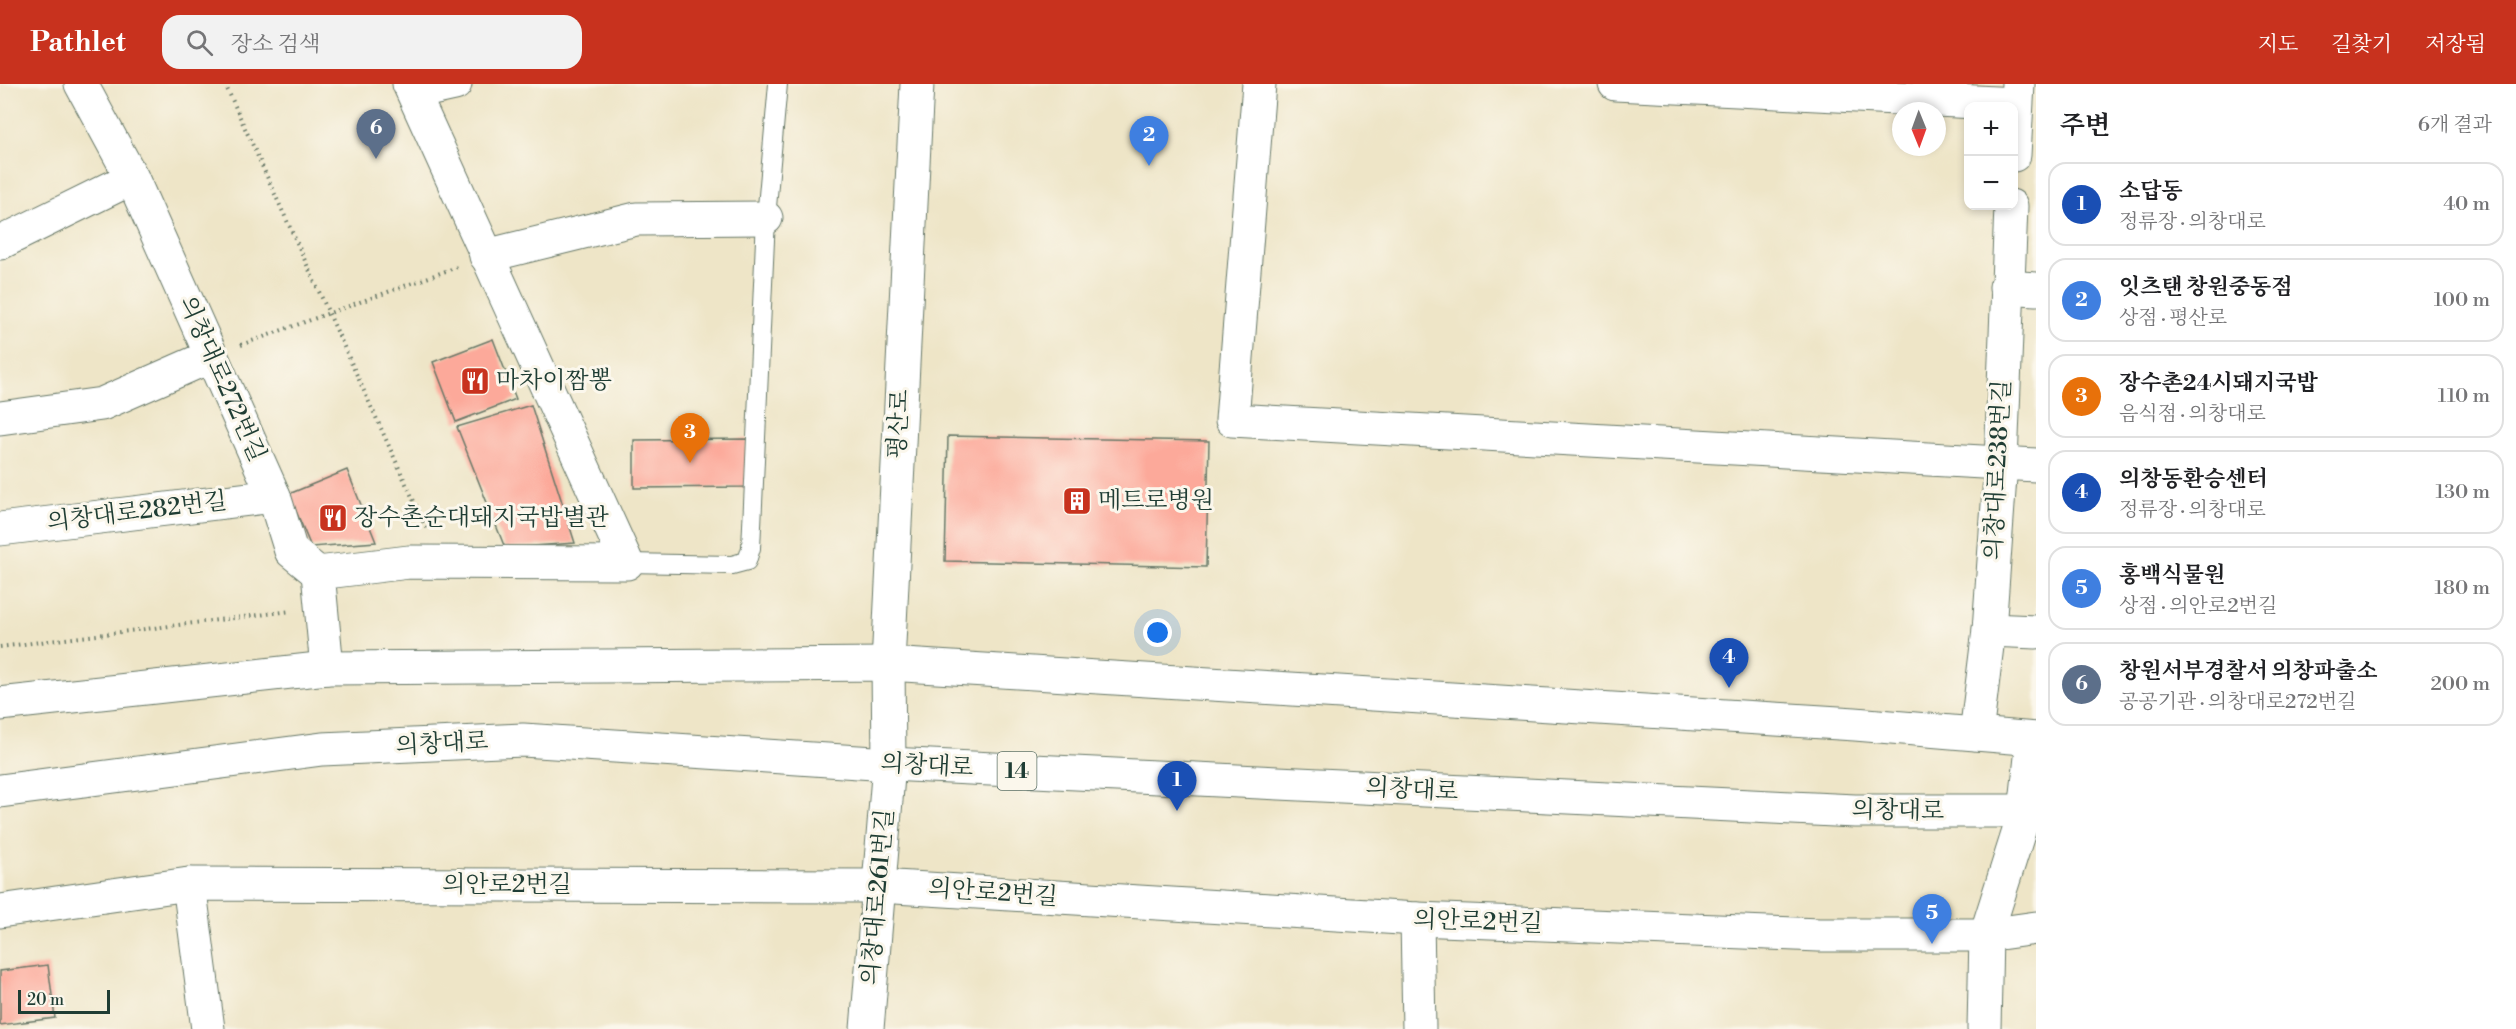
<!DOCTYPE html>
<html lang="ko">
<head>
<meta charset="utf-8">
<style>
	body { margin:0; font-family:"Libre Bodoni","Noto Serif KR",serif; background:#f2f2f2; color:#202124 }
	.controls { position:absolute; right:18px; top:18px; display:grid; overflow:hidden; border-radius:12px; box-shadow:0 3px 9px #0003 }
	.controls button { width:54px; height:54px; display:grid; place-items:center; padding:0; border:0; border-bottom:2px solid #e0e0e0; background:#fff; color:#202124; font:30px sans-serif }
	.compass { position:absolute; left:1892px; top:18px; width:54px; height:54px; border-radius:50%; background:#fff; box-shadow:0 3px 9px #0003; rotate:179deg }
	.scale { position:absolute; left:18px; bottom:15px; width:92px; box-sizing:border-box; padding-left:6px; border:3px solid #1f3d34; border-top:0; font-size:16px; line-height:21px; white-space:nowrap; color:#1f3d34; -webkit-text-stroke:4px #fbf7ec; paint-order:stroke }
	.you { position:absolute; left:1158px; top:549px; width:21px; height:21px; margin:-15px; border:4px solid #fff; border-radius:50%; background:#1a73e8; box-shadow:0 0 0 9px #1a73e833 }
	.badge { display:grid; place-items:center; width:39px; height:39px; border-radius:50%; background:#c8321e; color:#fff; font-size:20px; font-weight:700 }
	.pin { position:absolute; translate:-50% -50px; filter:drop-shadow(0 2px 3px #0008) }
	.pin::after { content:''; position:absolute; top:32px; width:21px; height:18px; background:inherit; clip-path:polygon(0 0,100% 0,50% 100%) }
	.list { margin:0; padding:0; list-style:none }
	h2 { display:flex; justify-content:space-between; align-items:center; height:78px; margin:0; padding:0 24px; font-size:26px }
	h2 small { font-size:20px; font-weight:400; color:#757577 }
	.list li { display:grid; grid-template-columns:39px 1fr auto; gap:18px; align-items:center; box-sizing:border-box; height:84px; margin:0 12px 12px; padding:0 12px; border:2px solid #e0e0e0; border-radius:18px }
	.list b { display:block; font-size:22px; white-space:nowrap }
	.list p { margin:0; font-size:20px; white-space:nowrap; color:#757577 }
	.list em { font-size:20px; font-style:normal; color:#757577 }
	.icon { flex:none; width:33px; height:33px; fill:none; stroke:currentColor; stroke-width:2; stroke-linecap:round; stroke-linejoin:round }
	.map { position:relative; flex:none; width:2036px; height:945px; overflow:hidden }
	header { display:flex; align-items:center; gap:36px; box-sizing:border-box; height:84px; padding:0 30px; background:#c8321e; color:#fff }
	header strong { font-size:28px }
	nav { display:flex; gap:33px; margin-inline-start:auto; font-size:21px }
	.search { width:420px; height:54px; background:#f2f2f2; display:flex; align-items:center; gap:15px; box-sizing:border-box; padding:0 21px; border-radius:18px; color:#757577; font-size:22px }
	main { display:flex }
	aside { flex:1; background:#fff }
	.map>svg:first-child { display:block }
	.building { fill:#fca99a }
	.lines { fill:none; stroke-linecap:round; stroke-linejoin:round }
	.service-casing { stroke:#677867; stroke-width:20 }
	.minor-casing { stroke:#677867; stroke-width:35 }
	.secondary-casing { stroke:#677867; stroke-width:35 }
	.primary-casing { stroke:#677867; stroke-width:35 }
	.path { stroke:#677867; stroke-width:4; stroke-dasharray:1.5 4.5; stroke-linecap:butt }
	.service { stroke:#fff; stroke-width:18 }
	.minor { stroke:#fff; stroke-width:33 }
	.secondary { stroke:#fff; stroke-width:33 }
	.primary { stroke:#fff; stroke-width:33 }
	.labels { text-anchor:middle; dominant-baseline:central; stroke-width:6; stroke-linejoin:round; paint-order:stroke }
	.shield { fill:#fbf7ec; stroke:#61756b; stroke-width:1.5 }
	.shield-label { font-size:22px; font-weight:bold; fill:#1f3d34 }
	.street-label { font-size:24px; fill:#1f3d34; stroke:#fbf7ec }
	.poi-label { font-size:24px; fill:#1f3d34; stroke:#fbf7ec; text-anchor:start }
</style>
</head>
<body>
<header>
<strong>Pathlet</strong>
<div class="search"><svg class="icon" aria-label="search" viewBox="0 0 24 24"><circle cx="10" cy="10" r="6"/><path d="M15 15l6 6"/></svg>장소 검색</div>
<nav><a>지도</a><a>길찾기</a><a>저장됨</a></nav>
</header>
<main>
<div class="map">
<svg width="2036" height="945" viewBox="0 0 2036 945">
	<rect width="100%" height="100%" fill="#fbf7ec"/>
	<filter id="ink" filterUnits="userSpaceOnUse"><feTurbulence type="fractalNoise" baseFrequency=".0167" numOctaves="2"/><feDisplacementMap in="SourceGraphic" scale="12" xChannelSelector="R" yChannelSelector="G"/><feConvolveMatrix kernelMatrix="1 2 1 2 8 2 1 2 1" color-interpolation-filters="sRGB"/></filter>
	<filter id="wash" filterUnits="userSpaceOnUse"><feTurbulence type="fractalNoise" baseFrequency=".008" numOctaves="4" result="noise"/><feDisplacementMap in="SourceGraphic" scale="24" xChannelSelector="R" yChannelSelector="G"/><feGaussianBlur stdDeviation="1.35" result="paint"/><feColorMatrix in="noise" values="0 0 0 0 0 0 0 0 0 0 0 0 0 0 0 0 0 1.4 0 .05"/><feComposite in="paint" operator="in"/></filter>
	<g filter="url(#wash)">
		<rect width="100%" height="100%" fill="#eee5c7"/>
		<g id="blocks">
			<g class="building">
				<polygon points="493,255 516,315 456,338 433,278"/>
				<polygon points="531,321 575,459 505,464 457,343"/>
				<polygon points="948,352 1209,357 1206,483 945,477"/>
				<polygon points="747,355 747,403 634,404 634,356"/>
				<polygon points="347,386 376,458 311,463 289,410"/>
				<polygon points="48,881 55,934 0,941 0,887"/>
			</g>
		</g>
	</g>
	<g filter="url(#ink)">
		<use href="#blocks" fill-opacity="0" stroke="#677867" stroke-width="1.5"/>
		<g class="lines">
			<g class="service-casing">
				<polyline id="service" points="627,479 732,481 747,477 751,464 766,134 778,0"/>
			</g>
			<g class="minor-casing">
				<g id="minor">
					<polyline points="81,0 132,94 274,412 291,467 318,489"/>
					<polyline points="1259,0 1232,336 2036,381"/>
					<polyline points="1615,0 2016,20"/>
					<polyline points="414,9 455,0"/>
					<polyline points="2014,71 2018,0"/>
					<polyline points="0,159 132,94"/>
					<polyline points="486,172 636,135 766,134"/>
					<polyline points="2006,203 2036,205"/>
					<polyline points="0,334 102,320 211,272"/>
					<polyline points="0,445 274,412"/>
					<polyline points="1989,546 2036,548"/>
					<polyline points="327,584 318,489 409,478 627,479 409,0"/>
					<polyline points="1976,650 1989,546 2001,379 2011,122"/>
					<polyline points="189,800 208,945"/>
					<polyline points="0,827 189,800 879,802 1417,835 1819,851 1986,851 2036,844"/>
					<polyline points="1417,835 1419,945"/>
					<polyline points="867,945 889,680"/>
					<polyline points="1984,945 1986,851 2025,728 2033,655"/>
				</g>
			</g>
			<g class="secondary-casing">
				<polyline id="secondary" points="889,680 888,580 917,0"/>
			</g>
			<g class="primary-casing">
				<g id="primary">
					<polyline points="0,620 327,584 888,580 1855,640 2036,655"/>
					<polyline points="0,707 322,665 523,656 889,680 1855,727 2036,727"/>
				</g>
			</g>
			<g class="path">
				<polyline points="225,0 427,446"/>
				<polyline points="241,261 457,183"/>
				<polyline points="0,563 291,527"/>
			</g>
			<use href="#service" class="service"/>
			<use href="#minor" class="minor"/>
			<use href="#secondary" class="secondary"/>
			<use href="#primary" class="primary"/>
		</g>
	</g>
	<defs>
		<g id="restaurant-square" transform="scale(1.5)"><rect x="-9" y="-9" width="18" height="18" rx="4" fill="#c8321e" stroke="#fbf7ec"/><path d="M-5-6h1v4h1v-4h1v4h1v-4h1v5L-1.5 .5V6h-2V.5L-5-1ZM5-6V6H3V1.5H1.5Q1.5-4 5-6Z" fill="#fff"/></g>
		<g id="building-square" transform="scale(1.5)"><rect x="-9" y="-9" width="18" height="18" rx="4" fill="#c8321e" stroke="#fbf7ec"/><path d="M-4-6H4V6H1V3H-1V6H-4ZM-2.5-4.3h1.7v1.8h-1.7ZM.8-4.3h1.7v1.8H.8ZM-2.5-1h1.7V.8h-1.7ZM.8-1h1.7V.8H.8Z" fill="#fff"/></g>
	</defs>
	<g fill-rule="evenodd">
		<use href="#restaurant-square" x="475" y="297"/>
		<use href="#building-square" x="1077" y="417"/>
		<use href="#restaurant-square" x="333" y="434"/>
	</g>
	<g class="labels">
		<rect class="shield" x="997.5" y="668" width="39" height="38" rx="4.5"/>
		<g class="shield-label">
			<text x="1017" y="687">14</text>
		</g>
		<g class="street-label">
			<text transform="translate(222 295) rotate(66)">의창대로272번길</text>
			<text transform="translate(899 340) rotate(-87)">평산로</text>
			<text transform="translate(1998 386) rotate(-87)">의창대로238번길</text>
			<text transform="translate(137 428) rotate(-7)">의창대로282번길</text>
			<text transform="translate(442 660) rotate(-3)">의창대로</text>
			<text transform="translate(927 682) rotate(3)">의창대로</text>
			<text transform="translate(1412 706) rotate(3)">의창대로</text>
			<text transform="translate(1898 727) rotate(1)">의창대로</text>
			<text x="507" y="801">의안로2번길</text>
			<text transform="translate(993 809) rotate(4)">의안로2번길</text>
			<text transform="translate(878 813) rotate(-85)">의창대로261번길</text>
			<text transform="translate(1478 838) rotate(2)">의안로2번길</text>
		</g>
		<g class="poi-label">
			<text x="496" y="297">마차이짬뽕</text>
			<text x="1098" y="417">메트로병원</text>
			<text x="354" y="434">장수촌순대돼지국밥별관</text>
		</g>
	</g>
</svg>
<div class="controls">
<button>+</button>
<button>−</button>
</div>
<svg class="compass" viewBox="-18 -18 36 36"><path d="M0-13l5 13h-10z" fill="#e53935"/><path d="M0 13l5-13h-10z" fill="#757577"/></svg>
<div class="scale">20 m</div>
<div class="you"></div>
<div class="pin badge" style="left:1177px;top:727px;background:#1a4fb4">1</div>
<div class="pin badge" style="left:1149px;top:82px;background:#3f7fe0">2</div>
<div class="pin badge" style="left:690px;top:379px;background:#e8710a">3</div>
<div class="pin badge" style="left:1729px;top:604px;background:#1a4fb4">4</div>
<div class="pin badge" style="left:1932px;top:860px;background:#3f7fe0">5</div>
<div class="pin badge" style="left:376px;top:75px;background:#5c6f8a">6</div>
</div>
<aside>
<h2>주변<small>6개 결과</small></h2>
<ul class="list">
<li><span class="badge" style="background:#1a4fb4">1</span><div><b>소답동</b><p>정류장 · 의창대로</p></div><em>40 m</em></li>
<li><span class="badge" style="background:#3f7fe0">2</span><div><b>잇츠탠 창원중동점</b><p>상점 · 평산로</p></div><em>100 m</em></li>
<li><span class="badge" style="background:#e8710a">3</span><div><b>장수촌24시돼지국밥</b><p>음식점 · 의창대로</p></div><em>110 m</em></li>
<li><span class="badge" style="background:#1a4fb4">4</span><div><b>의창동환승센터</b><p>정류장 · 의창대로</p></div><em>130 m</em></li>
<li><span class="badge" style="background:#3f7fe0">5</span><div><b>홍백식물원</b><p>상점 · 의안로2번길</p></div><em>180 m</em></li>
<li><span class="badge" style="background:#5c6f8a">6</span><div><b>창원서부경찰서 의창파출소</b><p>공공기관 · 의창대로272번길</p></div><em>200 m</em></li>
</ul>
</aside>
</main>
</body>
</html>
